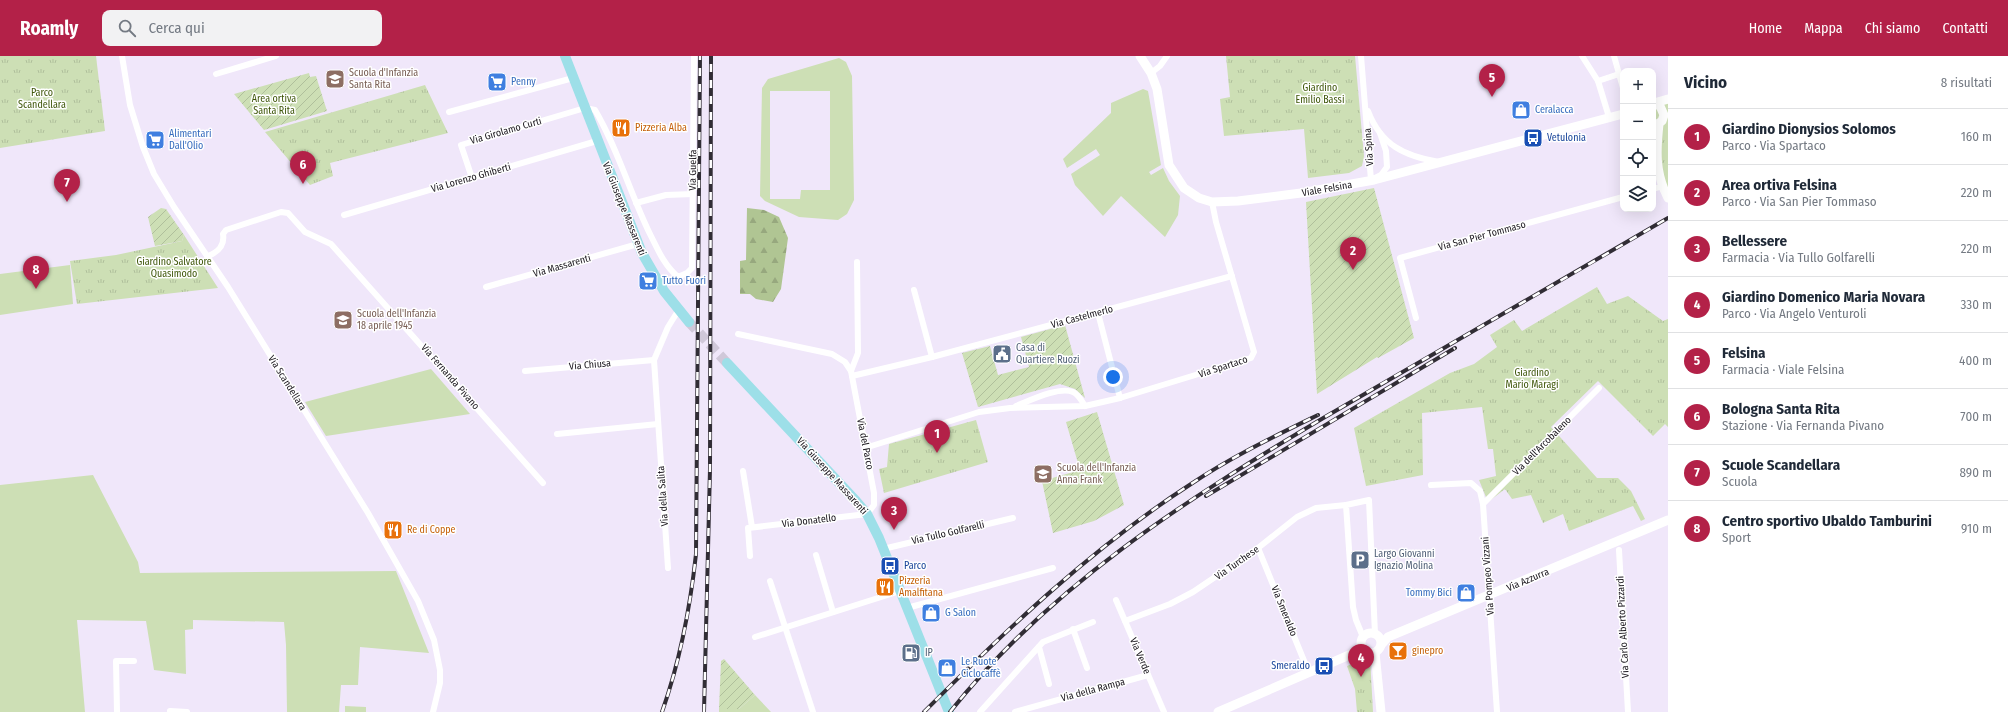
<!DOCTYPE html>
<html lang="it">
<head>
<meta charset="utf-8">
<style>
	body { margin:0; font-family:"Fira Sans Condensed",sans-serif; background:#f2f2f3; color:#1f2937 }
	.controls { position:absolute; right:12px; top:12px; display:grid; overflow:hidden; border-radius:8px; box-shadow:0 4px 16px #0002 }
	.controls button { width:36px; height:36px; display:grid; place-items:center; padding:0; border:0; border-bottom:1px solid #e0e1e3; background:#fff; color:#1f2937; font:20px sans-serif }
	.you { position:absolute; left:1113px; top:321px; width:14px; height:14px; margin:-10px; border:3px solid #fff; border-radius:50%; background:#1a73e8; box-shadow:0 0 0 6px #1a73e833 }
	.badge { display:grid; place-items:center; width:26px; height:26px; border-radius:50%; background:#b32148; color:#fff; font-size:13px; font-weight:700 }
	.pin { position:absolute; translate:-50% -33px; filter:drop-shadow(0 1px 2px #0008) }
	.pin::after { content:''; position:absolute; top:21px; width:14px; height:12px; background:inherit; clip-path:polygon(0 0,100% 0,50% 100%) }
	.list { margin:0; padding:0; list-style:none }
	h2 { display:flex; justify-content:space-between; align-items:center; height:52px; margin:0; padding:0 16px; font-size:17px }
	h2 small { font-size:13px; font-weight:400; color:#747a83 }
	.list li { display:grid; grid-template-columns:26px 1fr auto; gap:12px; align-items:center; box-sizing:border-box; height:56px; padding:0 16px; border-top:1px solid #e0e1e3 }
	.list b { display:block; font-size:15px; white-space:nowrap }
	.list p { margin:0; font-size:13px; white-space:nowrap; color:#747a83 }
	.list em { font-size:13px; font-style:normal; color:#747a83 }
	.icon { flex:none; width:22px; height:22px; fill:none; stroke:currentColor; stroke-width:2; stroke-linecap:round; stroke-linejoin:round }
	.map { position:relative; flex:none; width:1668px; height:656px; overflow:hidden }
	header { display:flex; align-items:center; gap:24px; box-sizing:border-box; height:56px; padding:0 20px; background:#b32148; color:#fff }
	header strong { font-size:19px }
	nav { display:flex; gap:22px; margin-inline-start:auto; font-size:14px }
	.search { width:280px; height:36px; background:#f2f2f3; display:flex; align-items:center; gap:10px; box-sizing:border-box; padding:0 14px; border-radius:8px; color:#747a83; font-size:15px }
	main { display:flex }
	aside { flex:1; background:#fff }
	.map>svg:first-child { display:block }
	.grass { fill:#cddfb5; fill-rule:evenodd }
	.forest { fill:url(#forest-firs) }
	.park { fill:url(#park-tufts) }
	.garden { fill:url(#garden-furrows) }
	.lines { fill:none; stroke-linecap:round; stroke-linejoin:round }
	.primary-tunnel { stroke:#d0c8d9; stroke-width:10; stroke-dasharray:10 5; stroke-linecap:butt }
	.street { stroke:#fff; stroke-width:6 }
	.secondary { stroke:#fff; stroke-width:9 }
	.primary { stroke:#9ddfe8; stroke-width:10 }
	.rail-casing { stroke:#312d35; stroke-width:4 }
	.rail { stroke:#fff; stroke-width:2.5; stroke-dasharray:8; stroke-linecap:butt }
	.labels { text-anchor:middle; dominant-baseline:central; stroke-width:3; stroke-linejoin:round; paint-order:stroke }
	.education-label { font-size:10px; fill:#785e54; stroke:#fff; text-anchor:start }
	.shop-label { font-size:10px; fill:#366cbe; stroke:#fff; text-anchor:start }
	.park-label { font-size:10px; fill:#3e5609; stroke:#fff }
	.food-label { font-size:10px; fill:#c56008; stroke:#fff; text-anchor:start }
	.street-label { font-size:10px; fill:#1a161d; stroke:#fff }
	.transit-label { font-size:10px; fill:#164399; stroke:#fff; text-anchor:start }
	.service-label { font-size:10px; fill:#4e5e75; stroke:#fff; text-anchor:start }
</style>
</head>
<body>
<header>
<strong>Roamly</strong>
<div class="search"><svg class="icon" aria-label="search" viewBox="0 0 24 24"><circle cx="10" cy="10" r="6"/><path d="M15 15l6 6"/></svg>Cerca qui</div>
<nav><a>Home</a><a>Mappa</a><a>Chi siamo</a><a>Contatti</a></nav>
</header>
<main>
<div class="map">
<svg width="1668" height="656" viewBox="0 0 1668 656">
	<defs>
		<pattern id="forest-firs" width="22" height="20" patternUnits="userSpaceOnUse"><rect width="22" height="20" fill="#b0c593"/><path d="M5 1l3.5 6h-7zM16 11l3.5 6h-7z" fill="#97a87e"/></pattern>
		<pattern id="park-tufts" width="24" height="20" patternUnits="userSpaceOnUse"><rect width="24" height="20" fill="#cddfb5"/><path d="M3 7l-1-3M5 7V3M7 7l1-3M15 17l-1-3M17 17v-4M19 17l1-3" fill="none" stroke="#afbf9b"/></pattern>
		<pattern id="garden-furrows" width="10" height="10" patternUnits="userSpaceOnUse"><rect width="10" height="10" fill="#cddfb5"/><path d="M-1 1l2-2M0 10L10 0M9 11l2-2" fill="none" stroke="#afbf9b"/></pattern>
	</defs>
	<rect width="100%" height="100%" fill="#f0e7fa"/>
	<g class="grass">
		<path d="M839 2 846 6 852 20 854 144 847 158 838 164 799 161 765 145 760 140 762 32 768 23ZM770 35H830V134H801L800 143H770Z"/>
		<polygon points="1143,33 1148,35 1161,109 1149,116 1151,119 1163,112 1169,125 1180,140 1178,159 1165,181 1121,140 1103,160 1075,129 1071,118 1100,99 1096,93 1067,112 1063,103 1111,57 1111,47"/>
		<polygon points="70,209 73,248 0,259 0,218"/>
		<polygon points="431,313 470,358 326,380 305,346"/>
		<polygon points="93,419 138,506 140,517 396,515 429,597 360,591 358,629 341,629 339,656 287,656 286,589 284,566 193,564 193,573 185,574 186,618 154,614 146,565 77,564 85,656 0,656 0,429"/>
		<polygon points="755,639 771,656 719,656 719,653 739,653"/>
		<polygon points="345,650 366,651 366,656 345,656"/>
	</g>
	<polygon class="forest" points="747,152 764,154 779,161 788,182 781,233 773,246 756,243 750,238 740,238 740,205 746,204"/>
	<g class="park">
		<polygon points="0,0 96,0 105,75 0,92"/>
		<polygon points="1226,0 1355,0 1364,100 1362,110 1349,117 1308,122 1304,73 1224,80 1220,43 1230,41"/>
		<polygon points="425,29 448,77 330,107 333,120 310,129 265,76"/>
		<polygon points="1668,40 1668,134 1653,95 1653,45"/>
		<polygon points="184,179 218,232 77,248 70,205 116,199 182,185"/>
		<polygon points="1597,231 1607,248 1628,240 1663,265 1668,263 1668,371 1665,368 1653,380 1598,325 1551,371 1597,422 1618,422 1631,435 1645,463 1641,465 1633,450 1569,475 1563,458 1543,467 1531,439 1512,443 1505,433 1488,446 1479,424 1496,420 1493,393 1488,393 1482,351 1422,357 1423,419 1366,430 1354,372 1450,317 1474,308 1497,291 1490,279 1514,264 1522,275"/>
		<polygon points="976,364 988,406 884,437 879,413 887,411 889,388"/>
		<polygon points="1370,601 1373,656 1357,656 1355,633 1347,610"/>
	</g>
	<g class="garden">
		<polygon points="309,17 310,21 316,20 327,55 264,74 234,38"/>
		<polygon points="1374,132 1414,282 1378,302 1377,301 1317,338 1306,146"/>
		<polygon points="161,152 166,153 184,179 182,185 155,190 148,161"/>
		<polygon points="1065,269 1085,342 1075,333 1060,328 978,351 962,297 990,290 998,319 1029,311 1021,281"/>
		<polygon points="1097,356 1124,449 1094,465 1053,477 1042,425 1080,414 1066,366"/>
		<polygon points="724,603 755,639 739,653 719,653 721,605"/>
	</g>
	<g class="lines">
		<polyline class="primary-tunnel" points="689,266 727,307"/>
		<g class="street">
			<polyline points="122,0 130,49 143,91 154,118 174,151 228,231 368,457 418,545 434,584 440,614 440,627 433,656"/>
			<polyline points="1361,0 1371,124 1381,119 1387,111 1386,95 1380,77"/>
			<polyline points="1582,0 1598,25"/>
			<polyline points="1614,0 1623,32"/>
			<polyline points="1151,17 1160,10 1167,0"/>
			<polyline points="216,18 276,0"/>
			<path d="M1368 55C1381 89 1404 100 1439 106"/>
			<polyline points="449,56 573,22"/>
			<polyline points="1609,61 1598,25 1619,18"/>
			<path d="M472 122 461 89 585 52 595 54C618 93 630 137 650 178 658 194 664 209 678 221L687 217 692 212 694 0"/>
			<polyline points="1653,133 1663,130"/>
			<polyline points="636,147 666,139 693,138"/>
			<polyline points="344,159 597,85"/>
			<path d="M208 200C218 196 225 190 223 178L226 174 281 156 288 157 305 176 331 188 543 427"/>
			<polyline points="486,231 638,188"/>
			<polyline points="914,234 932,301"/>
			<polyline points="1098,257 1120,342"/>
			<polyline points="1416,262 1400,202 1623,141"/>
			<polyline points="738,278 832,298 845,306 851,315"/>
			<polyline points="525,315 654,304"/>
			<polyline points="852,320 932,301 1232,220"/>
			<path d="M1016 350C1029 345 1059 330 1073 336 1078 338 1082 345 1085 350"/>
			<polyline points="557,378 658,368"/>
			<polyline points="865,392 979,356 1010,352 1085,350 1120,342 1251,302 1254,296 1216,166 1212,146"/>
			<polyline points="743,415 752,471"/>
			<polyline points="1431,429 1471,427 1480,435 1483,448 1497,656"/>
			<polyline points="1483,448 1599,332"/>
			<polyline points="1258,492 1309,617"/>
			<polyline points="883,493 1013,462"/>
			<polyline points="1619,494 1628,656"/>
			<polyline points="816,499 833,556"/>
			<polyline points="750,500 748,472 867,458 874,449 874,437 851,315 858,297 857,206"/>
			<polyline points="668,512 654,304 668,271 678,255"/>
			<polyline points="770,525 813,656"/>
			<polyline points="1116,544 1164,656"/>
			<polyline points="907,552 1053,512"/>
			<polyline points="1125,565 1170,548 1193,536 1258,492 1297,461 1316,452 1346,449"/>
			<polyline points="1073,573 1087,612"/>
			<polyline points="755,581 900,535"/>
			<polyline points="1363,581 1356,564 1353,551 1346,449 1369,444 1375,578"/>
			<polyline points="1039,591 1049,628"/>
			<polyline points="170,655 187,656"/>
			<polyline points="117,656 116,605 134,605"/>
			<polyline points="980,656 1043,586 1093,566"/>
			<polyline points="1015,656 1148,619"/>
		</g>
		<g class="secondary">
			<polyline points="1140,0 1151,17 1157,33 1169,109 1184,132 1199,142 1212,146 1238,145 1301,137 1374,124 1623,58"/>
			<polyline points="1653,47 1660,50 1664,59 1662,65 1654,70"/>
			<polyline points="1654,47 1668,43"/>
			<path d="M1659 68C1656 95 1655 117 1668 142"/>
			<circle cx="1371" cy="587" r="10"/>
			<polyline points="1381,589 1388,581 1668,464"/>
			<polyline points="1375,597 1381,656"/>
			<polyline points="1218,656 1363,593"/>
		</g>
		<g class="primary">
			<polyline points="565,0 642,197 664,235 689,266"/>
			<polyline points="727,307 856,445 867,458 879,482 949,656"/>
		</g>
		<g class="rail-casing">
			<g id="rail">
				<polyline points="1206,440 1455,292"/>
				<path d="M662 656C680 605 690 553 696 498L700 0"/>
				<polyline points="704,656 710,413 711,0"/>
				<path d="M924 656C1007 573 1092 492 1191 428 1231 401 1275 380 1318 359"/>
				<path d="M950 656C1051 529 1187 443 1325 361 1439 294 1554 229 1668 162"/>
			</g>
		</g>
		<use href="#rail" class="rail"/>
	</g>
	<defs>
		<g id="school-square" transform="scale(1)"><rect x="-9" y="-9" width="18" height="18" rx="4" fill="#8d6e63" stroke="#fff"/><path d="M0-5L7-2L0 1L-7-2ZM-4 1L0 2.5L4 1V4Q0 6-4 4Z" fill="#fff"/></g>
		<g id="supermarket-square" transform="scale(1)"><rect x="-9" y="-9" width="18" height="18" rx="4" fill="#3f7fe0" stroke="#fff"/><path d="M-6-5.5h2.5l.6 2H6L4.5 2H-2.5L-4.4-4H-6ZM-1.5 3.2a1.3 1.3 0 1 0 .1 0ZM3 3.2a1.3 1.3 0 1 0 .1 0Z" fill="#fff"/></g>
		<g id="shop-square" transform="scale(1)"><rect x="-9" y="-9" width="18" height="18" rx="4" fill="#3f7fe0" stroke="#fff"/><path d="M-5-2.5h2.3a2.7 3.5 0 0 1 5.4 0H5L5.5 6h-11ZM-1.5-2.5h3a1.5 2.3 0 0 0-3 0Z" fill="#fff"/></g>
		<g id="restaurant-square" transform="scale(1)"><rect x="-9" y="-9" width="18" height="18" rx="4" fill="#e8710a" stroke="#fff"/><path d="M-5-6h1v4h1v-4h1v4h1v-4h1v5L-1.5 .5V6h-2V.5L-5-1ZM5-6V6H3V1.5H1.5Q1.5-4 5-6Z" fill="#fff"/></g>
		<g id="bus-square" transform="scale(1)"><rect x="-9" y="-9" width="18" height="18" rx="4" fill="#1a4fb4" stroke="#fff"/><path d="M-5-6H5V4H4V6H2V4H-2V6H-4V4H-5ZM-3.5-4V0h7V-4ZM-3.5 1.2v1.5H-2V1.2ZM2 1.2v1.5H3.5V1.2Z" fill="#fff"/></g>
		<g id="civic-square" transform="scale(1)"><rect x="-9" y="-9" width="18" height="18" rx="4" fill="#5c6f8a" stroke="#fff"/><path d="M-.6-6.5H3V-4.5H.6V-3L4-1V1h2V6H-6V1h2V-1L-.6-3ZM-1.2 2.5V6h2.4V2.5Z" fill="#fff"/></g>
		<g id="parking-square" transform="scale(1)"><rect x="-9" y="-9" width="18" height="18" rx="4" fill="#5c6f8a" stroke="#fff"/><path d="M-3.5-5.5H1a3.5 3.5 0 0 1 0 7H-1V5.5H-3.5ZM-1-3.4V-.6H.8a1.4 1.4 0 0 0 0-2.8Z" fill="#fff"/></g>
		<g id="bar-square" transform="scale(1)"><rect x="-9" y="-9" width="18" height="18" rx="4" fill="#e8710a" stroke="#fff"/><path d="M-6-5H6L.8 .8V4.5H3.5V6h-7V4.5H-.8V.8Z" fill="#fff"/></g>
		<g id="fuel-square" transform="scale(1)"><rect x="-9" y="-9" width="18" height="18" rx="4" fill="#5c6f8a" stroke="#fff"/><path d="M-5.5-6h7V0h2V4h1.3V-2.5L3-4.5l.8-.8L6-3V5H2.5V1h-1V6h-7ZM-4.2-4.7v3.2H.2V-4.7Z" fill="#fff"/></g>
	</defs>
	<g fill-rule="evenodd">
		<use href="#school-square" x="335" y="23"/>
		<use href="#supermarket-square" x="497" y="26"/>
		<use href="#shop-square" x="1521" y="54"/>
		<use href="#restaurant-square" x="621" y="72"/>
		<use href="#bus-square" x="1533" y="82"/>
		<use href="#supermarket-square" x="155" y="84"/>
		<use href="#supermarket-square" x="648" y="225"/>
		<use href="#school-square" x="343" y="264"/>
		<use href="#civic-square" x="1002" y="298"/>
		<use href="#school-square" x="1043" y="418"/>
		<use href="#restaurant-square" x="393" y="474"/>
		<use href="#parking-square" x="1360" y="504"/>
		<use href="#bus-square" x="890" y="510"/>
		<use href="#restaurant-square" x="885" y="531"/>
		<use href="#shop-square" x="1466" y="537"/>
		<use href="#shop-square" x="931" y="557"/>
		<use href="#bar-square" x="1398" y="595"/>
		<use href="#fuel-square" x="911" y="597"/>
		<use href="#bus-square" x="1324" y="610"/>
		<use href="#shop-square" x="947" y="612"/>
	</g>
	<g class="labels">
		<g class="education-label">
			<text x="349" y="17">Scuola d'Infanzia<tspan x="349" dy="12">Santa Rita</tspan></text>
			<text x="357" y="258">Scuola dell'Infanzia<tspan x="357" dy="12">18 aprile 1945</tspan></text>
			<text x="1057" y="412">Scuola dell'Infanzia<tspan x="1057" dy="12">Anna Frank</tspan></text>
		</g>
		<g class="shop-label">
			<text x="511" y="26">Penny</text>
			<text x="1535" y="54">Ceralacca</text>
			<text x="169" y="78">Alimentari<tspan x="169" dy="12">Dall'Olio</tspan></text>
			<text x="662" y="225">Tutto Fuori</text>
			<text x="1452" y="537" text-anchor="end">Tommy Bici</text>
			<text x="945" y="557">G Salon</text>
			<text x="961" y="606">Le Ruote<tspan x="961" dy="12">Ciclocaffè</tspan></text>
		</g>
		<g class="park-label">
			<text x="1320" y="32">Giardino<tspan x="1320" dy="12">Emilio Bassi</tspan></text>
			<text x="42" y="37">Parco<tspan x="42" dy="12">Scandellara</tspan></text>
			<text x="274" y="43">Area ortiva<tspan x="274" dy="12">Santa Rita</tspan></text>
			<text x="174" y="206">Giardino Salvatore<tspan x="174" dy="12">Quasimodo</tspan></text>
			<text x="1532" y="317">Giardino<tspan x="1532" dy="12">Mario Maragi</tspan></text>
		</g>
		<g class="food-label">
			<text x="635" y="72">Pizzeria Alba</text>
			<text x="407" y="474">Re di Coppe</text>
			<text x="899" y="525">Pizzeria<tspan x="899" dy="12">Amalfitana</tspan></text>
			<text x="1412" y="595">ginepro</text>
		</g>
		<g class="street-label">
			<text transform="translate(506 75) rotate(-16)">Via Girolamo Curti</text>
			<text transform="translate(1369 91) rotate(-94)">Via Spina</text>
			<text transform="translate(693 114) rotate(-89)">Via Guelfa</text>
			<text transform="translate(471 122) rotate(-16)">Via Lorenzo Ghiberti</text>
			<text transform="translate(1327 133) rotate(-10)">Viale Felsina</text>
			<text transform="translate(624 153) rotate(68)">Via Giuseppe Massarenti</text>
			<text transform="translate(1482 180) rotate(-15)">Via San Pier Tommaso</text>
			<text transform="translate(562 210) rotate(-16)">Via Massarenti</text>
			<text transform="translate(1082 261) rotate(-15)">Via Castelmerlo</text>
			<text transform="translate(590 309) rotate(-5)">Via Chiusa</text>
			<text transform="translate(1223 311) rotate(-18)">Via Spartaco</text>
			<text transform="translate(450 321) rotate(49)">Via Fernanda Pivano</text>
			<text transform="translate(287 327) rotate(58)">Via Scandellara</text>
			<text transform="translate(865 388) rotate(79)">Via del Parco</text>
			<text transform="translate(1542 390) rotate(-45)">Via dell'Arcobaleno</text>
			<text transform="translate(832 420) rotate(48)">Via Giuseppe Massarenti</text>
			<text transform="translate(663 440) rotate(-94)">Via della Salita</text>
			<text transform="translate(809 465) rotate(-7)">Via Donatello</text>
			<text transform="translate(948 477) rotate(-13)">Via Tullo Golfarelli</text>
			<text transform="translate(1237 507) rotate(-35)">Via Turchese</text>
			<text transform="translate(1488 520) rotate(-94)">Via Pompeo Vizzani</text>
			<text transform="translate(1528 524) rotate(-23)">Via Azzurra</text>
			<text transform="translate(1284 555) rotate(68)">Via Smeraldo</text>
			<text transform="translate(1623 571) rotate(-93)">Via Carlo Alberto Pizzardi</text>
			<text transform="translate(1140 600) rotate(67)">Via Verde</text>
			<text transform="translate(1093 634) rotate(-15)">Via della Rampa</text>
		</g>
		<g class="transit-label">
			<text x="1547" y="82">Vetulonia</text>
			<text x="904" y="510">Parco</text>
			<text x="1310" y="610" text-anchor="end">Smeraldo</text>
		</g>
		<g class="service-label">
			<text x="1016" y="292">Casa di<tspan x="1016" dy="12">Quartiere Ruozi</tspan></text>
			<text x="1374" y="498">Largo Giovanni<tspan x="1374" dy="12">Ignazio Molina</tspan></text>
			<text x="925" y="597">IP</text>
		</g>
	</g>
</svg>
<div class="controls">
<button>+</button>
<button>−</button>
<button><svg class="icon" aria-label="locate" viewBox="0 0 24 24"><circle cx="12" cy="12" r="6"/><path d="M12 2v4M12 18v4M2 12h4M18 12h4"/></svg></button>
<button><svg class="icon" aria-label="layers" viewBox="0 0 24 24"><path d="M12 4l9 5-9 5-9-5zM3 14l9 5 9-5"/></svg></button>
</div>
<div class="you"></div>
<div class="pin badge" style="left:937px;top:397px">1</div>
<div class="pin badge" style="left:1353px;top:214px">2</div>
<div class="pin badge" style="left:894px;top:474px">3</div>
<div class="pin badge" style="left:1361px;top:621px">4</div>
<div class="pin badge" style="left:1492px;top:41px">5</div>
<div class="pin badge" style="left:303px;top:128px">6</div>
<div class="pin badge" style="left:67px;top:146px">7</div>
<div class="pin badge" style="left:36px;top:233px">8</div>
</div>
<aside>
<h2>Vicino<small>8 risultati</small></h2>
<ul class="list">
<li><span class="badge">1</span><div><b>Giardino Dionysios Solomos</b><p>Parco · Via Spartaco</p></div><em>160 m</em></li>
<li><span class="badge">2</span><div><b>Area ortiva Felsina</b><p>Parco · Via San Pier Tommaso</p></div><em>220 m</em></li>
<li><span class="badge">3</span><div><b>Bellessere</b><p>Farmacia · Via Tullo Golfarelli</p></div><em>220 m</em></li>
<li><span class="badge">4</span><div><b>Giardino Domenico Maria Novara</b><p>Parco · Via Angelo Venturoli</p></div><em>330 m</em></li>
<li><span class="badge">5</span><div><b>Felsina</b><p>Farmacia · Viale Felsina</p></div><em>400 m</em></li>
<li><span class="badge">6</span><div><b>Bologna Santa Rita</b><p>Stazione · Via Fernanda Pivano</p></div><em>700 m</em></li>
<li><span class="badge">7</span><div><b>Scuole Scandellara</b><p>Scuola</p></div><em>890 m</em></li>
<li><span class="badge">8</span><div><b>Centro sportivo Ubaldo Tamburini</b><p>Sport</p></div><em>910 m</em></li>
</ul>
</aside>
</main>
</body>
</html>
